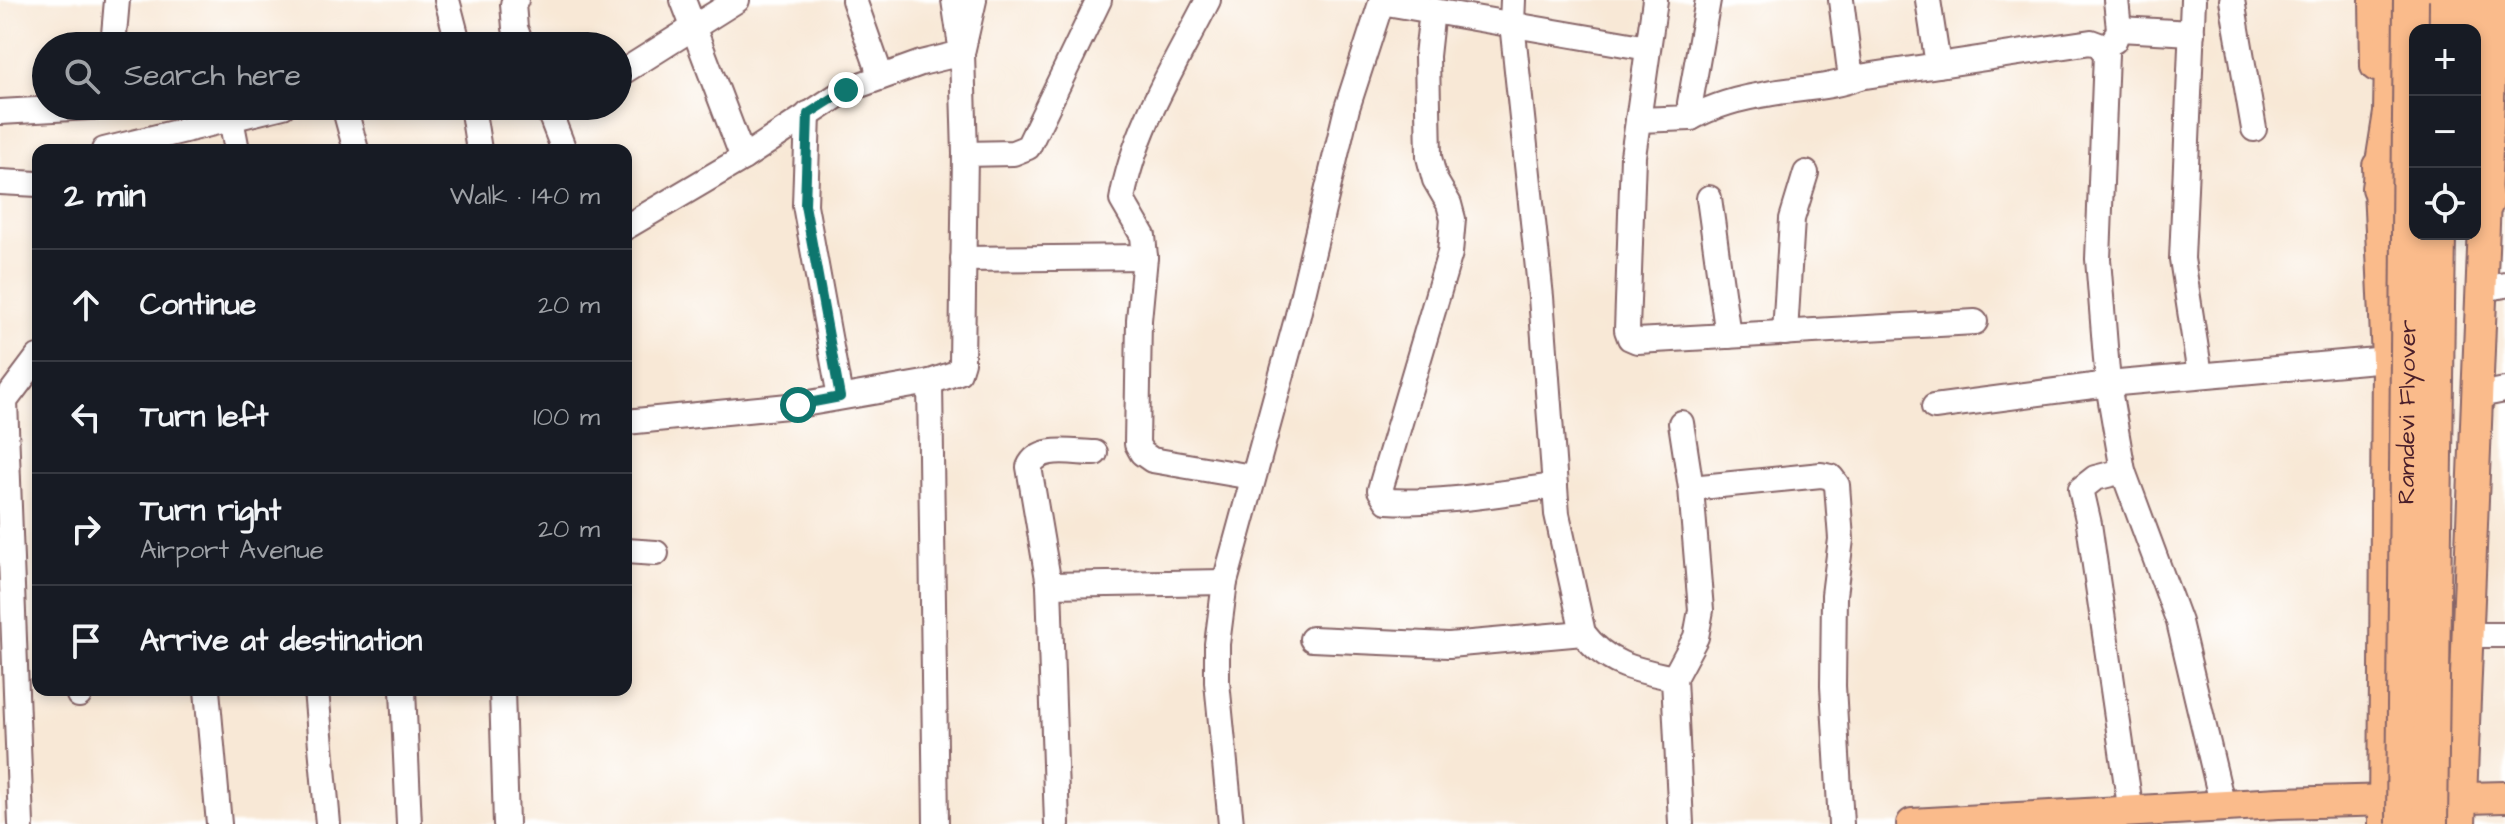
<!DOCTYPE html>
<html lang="en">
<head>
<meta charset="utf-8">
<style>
	body { margin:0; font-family:"Architects Daughter",sans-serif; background:#242831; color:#f1f3f6 }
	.controls { position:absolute; right:24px; top:24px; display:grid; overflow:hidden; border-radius:16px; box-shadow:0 4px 12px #0003 }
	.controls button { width:72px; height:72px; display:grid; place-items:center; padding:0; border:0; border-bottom:2px solid #363941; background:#171b24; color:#f1f3f6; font:40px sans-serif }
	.stop { position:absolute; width:24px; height:24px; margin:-18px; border:6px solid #0f766e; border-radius:50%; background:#fff }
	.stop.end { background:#0f766e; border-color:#fff; box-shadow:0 2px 8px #0008 }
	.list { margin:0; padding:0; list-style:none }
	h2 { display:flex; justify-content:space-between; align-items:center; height:104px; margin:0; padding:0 32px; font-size:34px }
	h2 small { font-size:26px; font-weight:400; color:#9ea1a6 }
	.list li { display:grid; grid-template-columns:52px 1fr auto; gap:24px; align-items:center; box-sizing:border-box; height:112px; padding:0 32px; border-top:2px solid #363941 }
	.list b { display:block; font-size:30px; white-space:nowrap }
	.list p { margin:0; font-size:26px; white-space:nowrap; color:#9ea1a6 }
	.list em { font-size:26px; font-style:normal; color:#9ea1a6 }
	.icon { flex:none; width:44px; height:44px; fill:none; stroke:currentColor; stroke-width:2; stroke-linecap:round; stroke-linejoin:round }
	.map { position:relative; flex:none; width:2505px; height:824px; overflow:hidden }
	.search { position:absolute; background:#171b24; box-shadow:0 4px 12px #0003; left:32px; top:32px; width:600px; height:88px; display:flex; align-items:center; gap:20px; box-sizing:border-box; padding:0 28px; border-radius:44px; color:#9ea1a6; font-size:30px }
	.panel { position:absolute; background:#171b24; box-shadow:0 4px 12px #0003; left:32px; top:144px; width:600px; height:552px; border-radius:16px }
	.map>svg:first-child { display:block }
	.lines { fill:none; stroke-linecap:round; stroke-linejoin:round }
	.minor-casing { stroke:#876567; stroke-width:28 }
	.major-casing { stroke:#876567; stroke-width:34 }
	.highway-casing { stroke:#876567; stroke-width:38 }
	.minor { stroke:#fff; stroke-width:24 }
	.major { stroke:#fabb8b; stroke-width:30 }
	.highway { stroke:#fabb8b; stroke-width:34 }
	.highway-bridge-casing { stroke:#876567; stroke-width:38; stroke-linecap:butt }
	.highway-bridge { stroke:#fabb8b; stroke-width:34 }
	.route { stroke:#0f766e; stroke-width:10 }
	.labels { text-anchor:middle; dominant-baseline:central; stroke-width:6; stroke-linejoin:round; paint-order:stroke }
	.street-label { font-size:24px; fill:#4a1f2b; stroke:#fff }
</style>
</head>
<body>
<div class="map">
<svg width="2505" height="824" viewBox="0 0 2505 824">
	<rect width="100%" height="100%" fill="#fff"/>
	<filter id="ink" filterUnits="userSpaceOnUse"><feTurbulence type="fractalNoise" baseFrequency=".0125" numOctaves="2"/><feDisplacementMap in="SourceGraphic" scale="16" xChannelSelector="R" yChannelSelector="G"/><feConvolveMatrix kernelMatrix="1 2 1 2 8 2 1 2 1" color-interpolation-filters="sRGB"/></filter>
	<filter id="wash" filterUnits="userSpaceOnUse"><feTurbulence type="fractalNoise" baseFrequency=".006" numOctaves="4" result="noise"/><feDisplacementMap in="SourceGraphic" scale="32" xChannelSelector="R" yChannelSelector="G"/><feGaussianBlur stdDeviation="1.8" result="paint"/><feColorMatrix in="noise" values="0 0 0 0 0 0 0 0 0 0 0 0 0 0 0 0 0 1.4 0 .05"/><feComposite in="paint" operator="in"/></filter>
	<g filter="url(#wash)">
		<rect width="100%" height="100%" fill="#f8e8d6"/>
	</g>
	<g filter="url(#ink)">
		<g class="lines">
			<g class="minor-casing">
				<g id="minor">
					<polyline points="447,0 459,46"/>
					<polyline points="516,0 513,4 515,28 522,46"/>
					<polyline points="683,0 743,158"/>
					<polyline points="854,0 881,77"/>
					<path d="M1208 0C1176 63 1134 129 1122 200L1143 236 1145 257 1139 320 1137 444 1142 453 1152 460 1252 477"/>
					<path d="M1513 0 1512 23 1541 297 1557 514 1583 633C1607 665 1636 670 1674 678"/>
					<polyline points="1655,0 1633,156 1627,330 1630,338 1637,341 1975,322"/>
					<polyline points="1841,0 1850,71 1859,77 2091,42 2099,45 2106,54 2098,259 2108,384 2123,471 2179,622 2223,807"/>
					<polyline points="1928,0 1938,65"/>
					<polyline points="2193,0 2182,259 2200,375"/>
					<polyline points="2232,0 2254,129"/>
					<polyline points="1381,2 1648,48"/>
					<path d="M1432 10 1427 56 1429 157 1435 180 1449 204 1453 219 1450 253 1380 490 1387 501C1443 504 1500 493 1555 486"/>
					<polyline points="2119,29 2192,33"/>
					<polyline points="2114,41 2119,29 2116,0"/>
					<polyline points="113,46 117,0"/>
					<polyline points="618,75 737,0"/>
					<polyline points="344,106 356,150"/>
					<polyline points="472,106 479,150"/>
					<polyline points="547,106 564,150"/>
					<polyline points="0,112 108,106"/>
					<polyline points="808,114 805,205 840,397"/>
					<path d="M1691 118C1715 105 1740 98 1767 94 1798 88 1829 89 1859 77"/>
					<polyline points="231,119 237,150"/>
					<polyline points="1638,120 1691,118 1690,103 1708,0"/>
					<polyline points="104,150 283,106"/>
					<polyline points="965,154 1013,153 1028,147 1099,0"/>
					<polyline points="0,182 38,184"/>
					<polyline points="1709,198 1728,336"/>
					<polyline points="626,227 743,158 846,90 921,63 962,53 954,0"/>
					<polyline points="963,259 1145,257"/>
					<polyline points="2483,289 2505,285"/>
					<polyline points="1785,333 1792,219 1806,173"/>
					<polyline points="930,382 936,824"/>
					<polyline points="2479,395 2505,390"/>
					<polyline points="1934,407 2108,384 2387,359"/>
					<polyline points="626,422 798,405 930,382 959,372 962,362 965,154 962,53 974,0"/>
					<polyline points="2123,471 2095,478 2081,489 2089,524 2131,813"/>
					<polyline points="1691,488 1821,475 1831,477 1837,485 1841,539 1834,595 1833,686 1841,824"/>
					<polyline points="626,551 656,553"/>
					<polyline points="1049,585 1225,582"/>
					<polyline points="2469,635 2505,635"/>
					<polyline points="1312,639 1449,645 1583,633"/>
					<polyline points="79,690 79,695"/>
					<polyline points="207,690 219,824"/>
					<polyline points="316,690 328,824"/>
					<polyline points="403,690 409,824"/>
					<polyline points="502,690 506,824"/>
					<polyline points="21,824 5,401 38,357"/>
					<path d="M1057 824 1049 585 1029 467C1039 444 1073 453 1095 453"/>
					<polyline points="1231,824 1217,682 1217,644 1225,582 1297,319 1347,108 1382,0"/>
					<polyline points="1681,824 1674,678 1696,637 1701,610 1691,488 1681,423"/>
				</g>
			</g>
			<g class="major-casing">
				<g id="major">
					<polyline points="2375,0 2376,66"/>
					<polyline points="2378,166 2387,359 2384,824"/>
					<polyline points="1912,824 2279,803 2505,797"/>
					<polyline points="2460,824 2493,0"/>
				</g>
			</g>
			<g class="highway-casing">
				<g id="highway">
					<polyline points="2441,30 2441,0"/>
					<polyline points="2472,30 2472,0"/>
					<polyline points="2475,147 2486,203"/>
					<polyline points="2379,188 2391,113 2393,0"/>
				</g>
			</g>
			<use href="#minor" class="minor"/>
			<use href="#major" class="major"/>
			<use href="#highway" class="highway"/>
			<g class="highway-bridge-casing">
				<g id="highway-bridge">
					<path id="s1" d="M2404 824 2411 0"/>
					<polyline points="2430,824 2438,234"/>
				</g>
			</g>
			<use href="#highway-bridge" class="highway-bridge"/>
		</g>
	</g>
	<g class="lines" filter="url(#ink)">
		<polyline class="route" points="798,405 840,397 805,205 808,114 846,90"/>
	</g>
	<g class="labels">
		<g class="street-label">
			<text stroke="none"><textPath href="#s1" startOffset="412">Ramdevi Flyover</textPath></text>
		</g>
	</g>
</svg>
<div class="controls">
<button>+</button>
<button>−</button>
<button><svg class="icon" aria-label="locate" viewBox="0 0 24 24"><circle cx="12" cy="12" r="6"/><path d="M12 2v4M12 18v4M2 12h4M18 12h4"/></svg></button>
</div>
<div class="stop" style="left:798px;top:405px"></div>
<div class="stop end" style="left:846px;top:90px"></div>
<div class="search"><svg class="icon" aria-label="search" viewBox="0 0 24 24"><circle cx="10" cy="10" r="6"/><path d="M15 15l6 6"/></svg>Search here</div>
<section class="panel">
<h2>2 min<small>Walk · 140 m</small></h2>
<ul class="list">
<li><svg class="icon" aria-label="ahead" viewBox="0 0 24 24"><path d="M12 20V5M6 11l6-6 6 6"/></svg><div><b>Continue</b></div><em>20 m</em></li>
<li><svg class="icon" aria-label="left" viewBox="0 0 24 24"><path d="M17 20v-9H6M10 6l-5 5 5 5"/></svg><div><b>Turn left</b></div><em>100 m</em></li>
<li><svg class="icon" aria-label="right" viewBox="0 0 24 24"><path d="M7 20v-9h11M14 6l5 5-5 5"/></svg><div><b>Turn right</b><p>Airport Avenue</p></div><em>20 m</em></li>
<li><svg class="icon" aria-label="arrive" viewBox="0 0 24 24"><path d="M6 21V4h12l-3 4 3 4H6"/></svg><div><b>Arrive at destination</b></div></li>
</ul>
</section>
</div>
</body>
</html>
